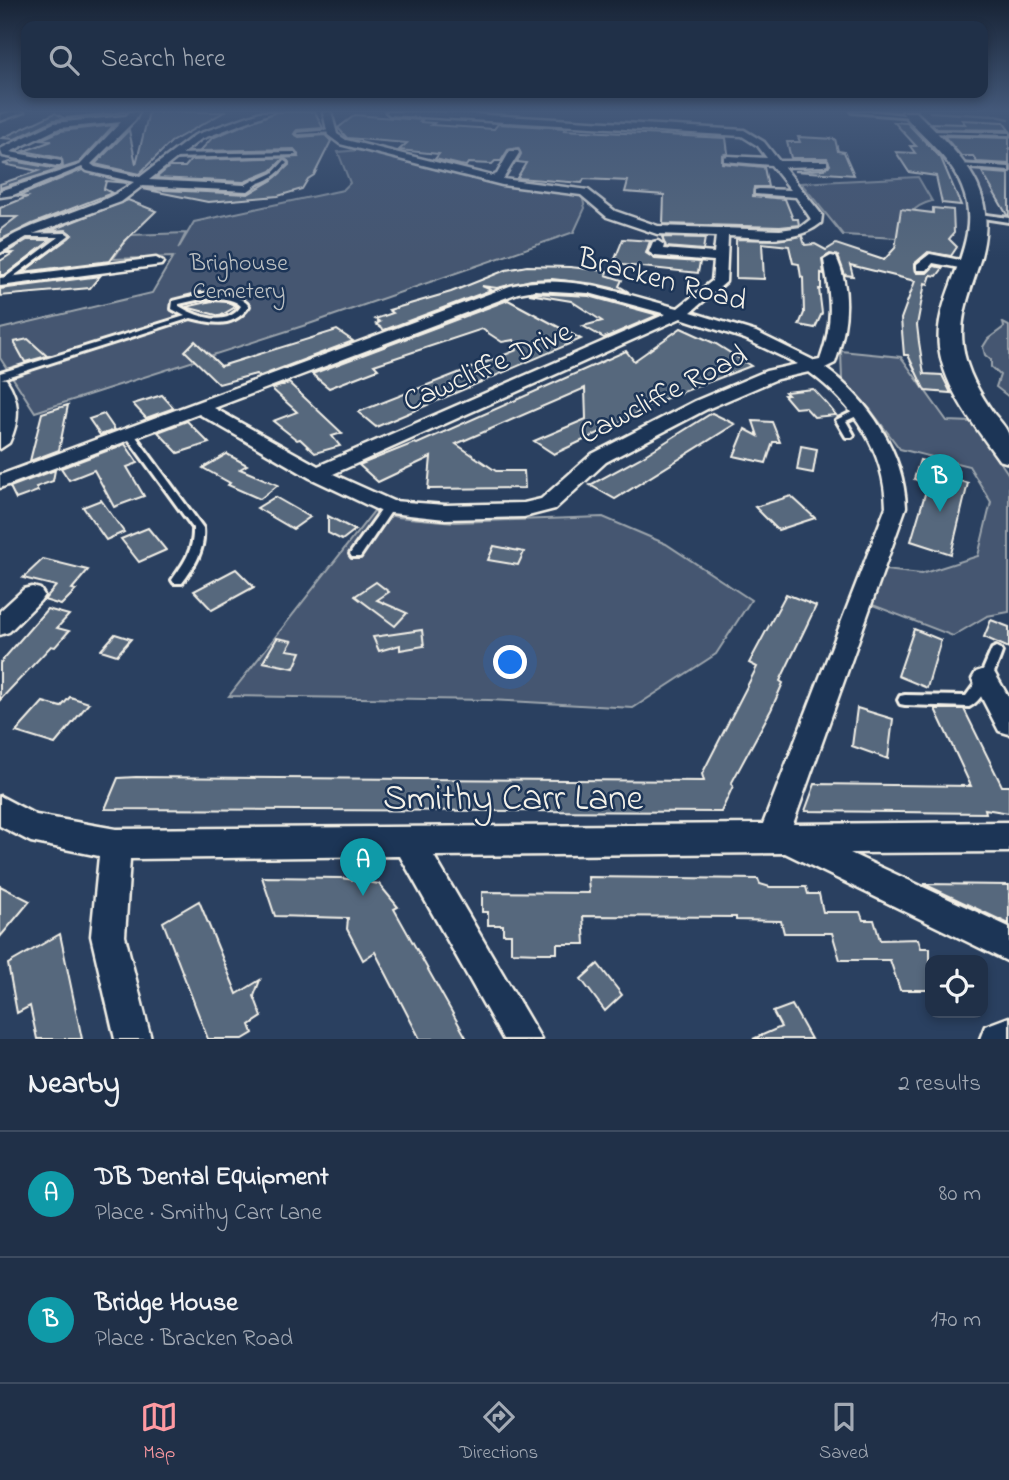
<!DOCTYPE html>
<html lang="en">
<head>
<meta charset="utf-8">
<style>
	body { margin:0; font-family:"Indie Flower",sans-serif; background:#2d3c52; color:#f1f3f6 }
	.controls { position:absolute; right:21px; bottom:21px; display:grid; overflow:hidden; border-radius:14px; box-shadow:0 4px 10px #0003 }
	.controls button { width:63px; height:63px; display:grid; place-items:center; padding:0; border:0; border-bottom:2px solid #3d4b60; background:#203048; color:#f1f3f6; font:35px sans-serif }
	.you { position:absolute; left:511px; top:663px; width:24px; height:24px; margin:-18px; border:5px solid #fff; border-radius:50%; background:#1a73e8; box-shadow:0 0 0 10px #1a73e833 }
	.badge { display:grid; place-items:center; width:46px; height:46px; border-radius:50%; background:#ff9aa2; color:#fff; font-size:23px; font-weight:700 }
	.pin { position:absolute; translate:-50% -58px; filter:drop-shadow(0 2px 4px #0008) }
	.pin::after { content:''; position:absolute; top:37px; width:24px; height:21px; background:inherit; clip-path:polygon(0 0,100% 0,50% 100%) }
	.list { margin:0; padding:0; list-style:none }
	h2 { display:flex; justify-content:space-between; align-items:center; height:91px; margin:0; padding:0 28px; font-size:30px }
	h2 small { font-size:23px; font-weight:400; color:#a2a9b4 }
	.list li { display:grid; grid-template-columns:46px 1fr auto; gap:21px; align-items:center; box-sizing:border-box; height:126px; padding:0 28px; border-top:2px solid #3d4b60 }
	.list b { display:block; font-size:26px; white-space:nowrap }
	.list p { margin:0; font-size:23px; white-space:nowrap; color:#a2a9b4 }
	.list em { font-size:23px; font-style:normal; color:#a2a9b4 }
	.icon { flex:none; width:38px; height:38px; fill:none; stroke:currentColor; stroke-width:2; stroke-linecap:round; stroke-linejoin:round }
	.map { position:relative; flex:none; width:1009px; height:1039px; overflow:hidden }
	.search { position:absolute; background:#203048; box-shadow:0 4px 10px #0003; left:21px; right:21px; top:21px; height:77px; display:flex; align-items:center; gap:18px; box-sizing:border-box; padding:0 24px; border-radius:14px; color:#a2a9b4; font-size:26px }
	.sheet { height:343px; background:#203048 }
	nav { display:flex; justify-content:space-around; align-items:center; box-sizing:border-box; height:98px; border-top:2px solid #3d4b60; background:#203048; font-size:19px; color:#a2a9b4 }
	nav a { display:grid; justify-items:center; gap:4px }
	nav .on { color:#ff9aa2 }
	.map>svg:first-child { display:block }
	.built { fill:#374c69 }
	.green { fill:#445771; stroke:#9ca4ac; stroke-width:2 }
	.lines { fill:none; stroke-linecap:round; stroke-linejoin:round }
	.stream { stroke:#a1a8b0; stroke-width:2.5 }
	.building { fill:#56677d; stroke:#f4f1e8; stroke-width:2 }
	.service-casing { stroke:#f4f1e8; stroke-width:6 }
	.minor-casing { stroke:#f4f1e8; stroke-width:5 }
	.primary-casing { stroke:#f4f1e8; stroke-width:5 }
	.service { fill:#1d3557; fill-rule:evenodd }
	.minor { fill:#1d3557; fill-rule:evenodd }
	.primary { fill:#1d3557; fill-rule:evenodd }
	.labels { text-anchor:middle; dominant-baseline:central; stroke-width:5; stroke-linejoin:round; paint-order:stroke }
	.far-park-label { font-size:24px; fill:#bfc3c4; stroke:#1d3557 }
	.street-label { font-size:30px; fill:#f4f1e8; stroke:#1d3557 }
	.near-street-label { font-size:37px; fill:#f4f1e8; stroke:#1d3557 }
</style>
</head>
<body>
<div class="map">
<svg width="1009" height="1039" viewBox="0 0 1009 1039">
	<rect width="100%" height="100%" fill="#2a4060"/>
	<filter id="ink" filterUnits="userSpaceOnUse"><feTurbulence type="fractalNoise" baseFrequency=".0143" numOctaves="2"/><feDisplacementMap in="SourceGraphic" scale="14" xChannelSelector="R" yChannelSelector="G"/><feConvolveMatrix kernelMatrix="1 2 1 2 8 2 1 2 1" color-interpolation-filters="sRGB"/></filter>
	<g filter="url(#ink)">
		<polygon class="built" points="918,112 1009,122 1009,198 985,196 969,164"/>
		<g class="green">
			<polygon points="360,150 462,176 582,196 585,208 574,232 309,324 35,412 0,358 0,329 152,293 173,257 113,259 130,235 186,233 178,249 194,222 343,190 350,183 338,152"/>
			<path d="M918 177 932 201C911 206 906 219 897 238L843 235 801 183Z"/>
			<polygon points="1003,323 1009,326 1009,397 996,387 1000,375 991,367 991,360 985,355 983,347 988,339 1004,327"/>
			<polygon points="841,351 901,357 947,421 973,422 1009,475 1009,612 987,616 953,636 870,604 885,570 921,574 978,556 991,502 969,466 900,449 869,408 842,380"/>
			<polygon points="374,511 397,517 455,522 603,517 666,544 751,600 716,654 633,708 489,700 229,696"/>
		</g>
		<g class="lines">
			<g class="stream">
				<polyline points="930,112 994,116"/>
				<polyline points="992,115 1009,119"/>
			</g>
		</g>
		<g class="building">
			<polygon points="126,112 54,120 15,139 2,138 55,113 64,118"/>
			<polygon points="149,112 224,112 171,142 139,174 95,164 129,130 136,164"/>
			<polygon points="275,112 315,112 323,128 297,130 294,134 299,137 325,135 331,141 314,175 308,179 302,189 278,196 208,202 143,189 248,194 272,180 289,165 288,161 284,158 271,171 244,182 156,178 169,167 185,167 191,160 298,157 294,149 200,151 212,138"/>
			<polygon points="355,115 422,120 420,122 434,123 431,125 494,129 498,124 565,128 564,130 726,138 728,153 722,155 722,163 764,167 768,187 754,187 753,196 785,199 793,219 798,219 799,225 780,227 663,224 664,195 625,192 628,181 584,179 582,183 517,178 526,163 517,162 521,154 518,148 508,150 501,161 495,161 492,164 468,163 466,166 460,165 435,159 439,154 399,150 407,143 347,138 338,128"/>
			<polygon points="962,120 1003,122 1009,130 937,129 931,123 965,124"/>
			<polygon points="894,122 907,123 941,158 961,205 942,203 936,176 909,172 896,152 915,153 910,146 916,146"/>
			<polygon points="114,125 79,163 0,188 0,184 38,171 3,164 14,161 57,169 63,167 61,158 24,151 52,141 40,140 60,131"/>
			<polygon points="944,136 1009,138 1009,164 977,162 973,156 961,156"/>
			<polygon points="798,137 835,139 838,151 844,152 854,175 794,171 824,169 830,165 827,158 791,158 787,142 800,142"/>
			<polygon points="82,170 127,183 106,181 104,189 112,193 32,224 0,240 0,230 17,217 0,217 0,208 27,197 19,196"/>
			<polygon points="982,172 1009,174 1009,215 1007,215"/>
			<polygon points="128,200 156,211 124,242 110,261 23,272 72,235 66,230 49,231"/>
			<polygon points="933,208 953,210 954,233 949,239 957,247 951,256 928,252 914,264 917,273 927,273 934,266 943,268 937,276 931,275 928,284 925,283 917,325 919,342 924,374 942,375 951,393 925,391 908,355 904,355 901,319 915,281 850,265 853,276 845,275 838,256 830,254 822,259 824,274 821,273 821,289 819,289 822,313 815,328 799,325 804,313 803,278 801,277 799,264 793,263 789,246 762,243 764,279 736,278 736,239 777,240 802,236 805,245 815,244 826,250 836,244 884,260 895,248 901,209 933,213"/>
			<polygon points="662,237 705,238 703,250 666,247"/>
			<polygon points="623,239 650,241 646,253 655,259 700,262 698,273 613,264"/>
			<polygon points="27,240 51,240 5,275 0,275 0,261 13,253 6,253"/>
			<polygon points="527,266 570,267 607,271 606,275 622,280 619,286 629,292 595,284 552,279 531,280 497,288 482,286 491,290 384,330 376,324 380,322 375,319 393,313 389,310 451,292 506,270"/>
			<polygon points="100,276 90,288 0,296 0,289"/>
			<polygon points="535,293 589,296 658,315 604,338 583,326 602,321 571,301 529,294"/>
			<polygon points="508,300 581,339 376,427 358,412 517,350 514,340 502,342 482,329 374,365 378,369 329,388 312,374"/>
			<polygon points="212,301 227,302 237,306 220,316 186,307"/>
			<polygon points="681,328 716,344 751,366 638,409 639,412 626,420 554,454 534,441 586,419 585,388 456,444 496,471 524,471 525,488 428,489 431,457 378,482 359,465 414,443 417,444 626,351 634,361"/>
			<polygon points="337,330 353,341 258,377 256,374 219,384 185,351 195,341 221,366"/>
			<polygon points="28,339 47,356 25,362 14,342"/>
			<polygon points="289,383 342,433 332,436 340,446 315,453 300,439 297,440 273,421 297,412 272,389"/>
			<polygon points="813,389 827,404 836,415 814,417 805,407 795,408 784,395 788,395 785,392"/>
			<polygon points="162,395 174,408 146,418 133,404"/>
			<polygon points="68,405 59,450 30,461 42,413"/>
			<polygon points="712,413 735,424 615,499 590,485 640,458"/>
			<polygon points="104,414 115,430 100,435 89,419"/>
			<polygon points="187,421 209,443 178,453 158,432"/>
			<polygon points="753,421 772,422 780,442 773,442 766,463 734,456 745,429 758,436"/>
			<polygon points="125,444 138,463 127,467 144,496 114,507 94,470 69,480 61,468"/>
			<polygon points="801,446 817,449 813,473 797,470"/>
			<polygon points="227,454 247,465 240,469 278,485 260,499 228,485 230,483 203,468"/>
			<polygon points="920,460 959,471 957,480 968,483 951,554 911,541 928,484 914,479"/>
			<polygon points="55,470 53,481 36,487 38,491 16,499 10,487"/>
			<polygon points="791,496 815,518 778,530 755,507"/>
			<polygon points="275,497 310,517 293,529 257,508"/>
			<polygon points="101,500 124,532 106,540 83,507"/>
			<polygon points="328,516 355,530 342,540 328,533"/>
			<polygon points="148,528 166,550 139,562 121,539"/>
			<polygon points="494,546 524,552 518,565 488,560"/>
			<polygon points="43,559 88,570 72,589 76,590 61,605 44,600 56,586 23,578"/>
			<polygon points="236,569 254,587 212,610 194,591"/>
			<polygon points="376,582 389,592 377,600 407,613 395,626 355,596"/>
			<polygon points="786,594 816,606 780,681 783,683 771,710 731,784 733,786 721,812 105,809 118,778 136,777 704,781 702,774 757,667 749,663"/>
			<polygon points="47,609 69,615 57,628 69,631 55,647 51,646 0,700 0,663"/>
			<polygon points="991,620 1009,627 1009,648 984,637"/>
			<polygon points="914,629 941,640 927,688 898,676"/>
			<polygon points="422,630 424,646 400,650 400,645 379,651 373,637"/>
			<polygon points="115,634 131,639 117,655 101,650"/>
			<polygon points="277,638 292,641 287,650 301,652 294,668 263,662"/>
			<polygon points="70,697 89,703 55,744 16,732 43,702 61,707"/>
			<polygon points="857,708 893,719 888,759 852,746"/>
			<polygon points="935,709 964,709 1002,786 1009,786 1009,813 985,809 986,813 805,811 815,784 971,786"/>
			<polygon points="262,877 341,878 379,884 398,907 394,909 467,1039 420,1039 375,952 363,960 347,929 348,918 275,916"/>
			<polygon points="588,877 758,879 760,884 770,887 806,887 808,894 819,894 823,912 860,912 863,920 874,920 880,940 918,939 921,948 930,948 930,990 900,990 890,960 840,960 832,933 784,933 781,921 736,920 736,917 583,916 585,944 557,944 557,953 540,953 511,952 511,934 503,934 503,925 488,925 488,912 482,912 482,892 589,893"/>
			<polygon points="924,884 1009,885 1009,924"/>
			<polygon points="0,886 30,901 0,937"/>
			<polygon points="199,901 237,994 260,980 254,996 262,1017 250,1025 253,1033 243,1039 208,1039 163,922"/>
			<polygon points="60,934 82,1039 37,1039 30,1006 17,1013 8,964"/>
			<polygon points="598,964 622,995 605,1011 581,979"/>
			<polygon points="792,1005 811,1039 753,1039 781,1027 773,1012"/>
		</g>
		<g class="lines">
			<g class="service-casing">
				<g id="service">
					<polygon points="852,112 876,112 914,116 912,117"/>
					<polygon points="332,130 334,132 299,134 297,133"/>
					<polygon points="928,131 1009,133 1009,135 926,133"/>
					<polygon points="294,152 296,155 172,158 169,156 172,154"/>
					<path d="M284 161 287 163C278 174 265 185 251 183L273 173Z"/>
					<polygon points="959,164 1009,167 1009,171 957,167"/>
					<polygon points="979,214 1009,218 1009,222 977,217 977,215"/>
					<polygon points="66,233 69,235 68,236 6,282 2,282 2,280 59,237 22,237 20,236 20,234"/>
					<path d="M201 294C216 293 239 293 249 306 234 328 214 324 191 318L0 379V373L185 316 172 309 173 301ZM201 299C214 298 232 297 241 306 227 328 197 317 179 306V304Z"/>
					<polygon points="860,408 863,409 863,413 846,421 854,435 852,437 846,437 836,420"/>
					<path d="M129 430 132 431 203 528C205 550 195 566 182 583H174L172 580C184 563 194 550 193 528L124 433Z"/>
					<polygon points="389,504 394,507 360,557 352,557 350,554 352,551 385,505"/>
					<path d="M996 647 1000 649 1002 652C996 668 985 700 969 707L905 705 900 704 898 700 900 696 905 695 966 696 980 677 992 649Z"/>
				</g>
			</g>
			<g class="minor-casing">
				<g id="minor">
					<polygon points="10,112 24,112 0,121 0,115"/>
					<path d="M130 112H139L135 120 91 164 95 167 140 177 195 135 260 112H273L201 139 149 180 245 185 254 180 259 183 248 191 142 186 121 202 30 235 0 253V243C42 216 94 212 134 182L87 171 82 167 13 195 0 197V191L80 165 121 122 59 128 10 152 61 161V165L57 166 3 156 0 149 54 123 126 116Z"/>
					<path d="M323 112H331L337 134 346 140 492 176 497 174 510 151H518L519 153 503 179 588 190 615 211 658 226 780 230 801 227 811 219 796 197 755 194V190L759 189 791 190 771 165 724 161V157L728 156 767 158 758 146 742 136 390 115 386 112H438L744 130 764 142 779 161H827V165L823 166 784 167 822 215 821 223C796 244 759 237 728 236L726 282 691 312 756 332 815 361 820 360C834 322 831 299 824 260L831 256 836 257C852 291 847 329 835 363L825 368C869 400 904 452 906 507L793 824 1009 822V852L850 853 1009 927V962L785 853 434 856 541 1039H503L400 856 130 859 125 936 151 1039H115L91 936 99 856 31 842 0 826V796L36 815 116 829 763 824 886 507C885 451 853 404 809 372L777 379 707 409 606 462 555 509 524 517 445 519 382 512 310 478 199 414 0 488V475L510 286C567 272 623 294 678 308L712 281 714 261 655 256 649 252 653 242 658 241 664 245 663 249 714 253 716 236 657 234 607 217 581 195 502 185 340 144 328 135ZM535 290 589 293 666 314 318 466 214 408 518 293ZM681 318 745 339 798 364 766 371 695 401 592 454 541 499 524 503 445 505 393 501 333 474Z"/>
					<polygon points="930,254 975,263 977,266 970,270 933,263 927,270 917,270 917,264"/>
					<polygon points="156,258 163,262 161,265 0,286 0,278"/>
					<path d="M0 378 6 379C20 400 20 420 9 443L0 449Z"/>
					<polygon points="32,587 40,589 44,595 40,601 9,632 0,635 0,611 24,589"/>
					<polygon points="985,669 994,672 1009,698 1009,734 999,731 972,679 976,672"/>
					<polygon points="1009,1017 1009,1039 980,1039 985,1026"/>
				</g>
			</g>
			<g class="primary-casing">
				<path id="primary" d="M902 112H916C970 165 1003 194 976 273 968 297 959 321 963 346 966 371 980 394 994 414 999 420 1007 428 1009 436 1009 444 1009 454 1009 463L999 460C976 427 944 389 939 347 933 291 986 244 962 187 950 156 921 137 902 112Z"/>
			</g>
			<use href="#service" class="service"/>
			<use href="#minor" class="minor"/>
			<use href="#primary" class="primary"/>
		</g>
	</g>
	<linearGradient id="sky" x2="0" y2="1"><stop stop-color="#172335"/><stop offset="0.43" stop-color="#44597a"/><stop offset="1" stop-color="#44597a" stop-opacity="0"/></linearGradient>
	<rect width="1009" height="258" fill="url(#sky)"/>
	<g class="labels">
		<g class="far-park-label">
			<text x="239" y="264">Brighouse<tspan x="239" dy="28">Cemetery</tspan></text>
		</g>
		<g class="street-label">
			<text transform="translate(662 281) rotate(15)">Bracken Road</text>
			<text transform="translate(488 368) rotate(-24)">Cawcliffe Drive</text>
			<text transform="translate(664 396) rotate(-27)">Cawcliffe Road</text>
		</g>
		<g class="near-street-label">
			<text x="513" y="800">Smithy Carr Lane</text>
		</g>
	</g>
</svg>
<div class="controls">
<button><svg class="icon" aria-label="locate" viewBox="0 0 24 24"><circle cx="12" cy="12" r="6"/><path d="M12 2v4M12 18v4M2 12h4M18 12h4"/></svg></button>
</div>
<div class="you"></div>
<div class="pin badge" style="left:363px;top:896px;background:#0f9aa8">A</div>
<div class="pin badge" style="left:940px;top:512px;background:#0f9aa8">B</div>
<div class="search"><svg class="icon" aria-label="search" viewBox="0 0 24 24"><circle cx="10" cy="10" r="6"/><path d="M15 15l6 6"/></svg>Search here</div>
</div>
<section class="sheet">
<h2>Nearby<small>2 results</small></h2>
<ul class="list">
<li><span class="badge" style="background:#0f9aa8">A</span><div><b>DB Dental Equipment</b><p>Place · Smithy Carr Lane</p></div><em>80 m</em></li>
<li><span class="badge" style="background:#0f9aa8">B</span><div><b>Bridge House</b><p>Place · Bracken Road</p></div><em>170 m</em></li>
</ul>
</section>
<nav>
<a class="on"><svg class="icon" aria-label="map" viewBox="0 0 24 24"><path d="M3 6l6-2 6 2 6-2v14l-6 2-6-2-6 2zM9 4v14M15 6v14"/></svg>Map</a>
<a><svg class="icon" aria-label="directions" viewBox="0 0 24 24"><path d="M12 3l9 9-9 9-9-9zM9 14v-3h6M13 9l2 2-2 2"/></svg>Directions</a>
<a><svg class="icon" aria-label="saved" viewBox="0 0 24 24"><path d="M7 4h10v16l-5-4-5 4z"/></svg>Saved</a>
</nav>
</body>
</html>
